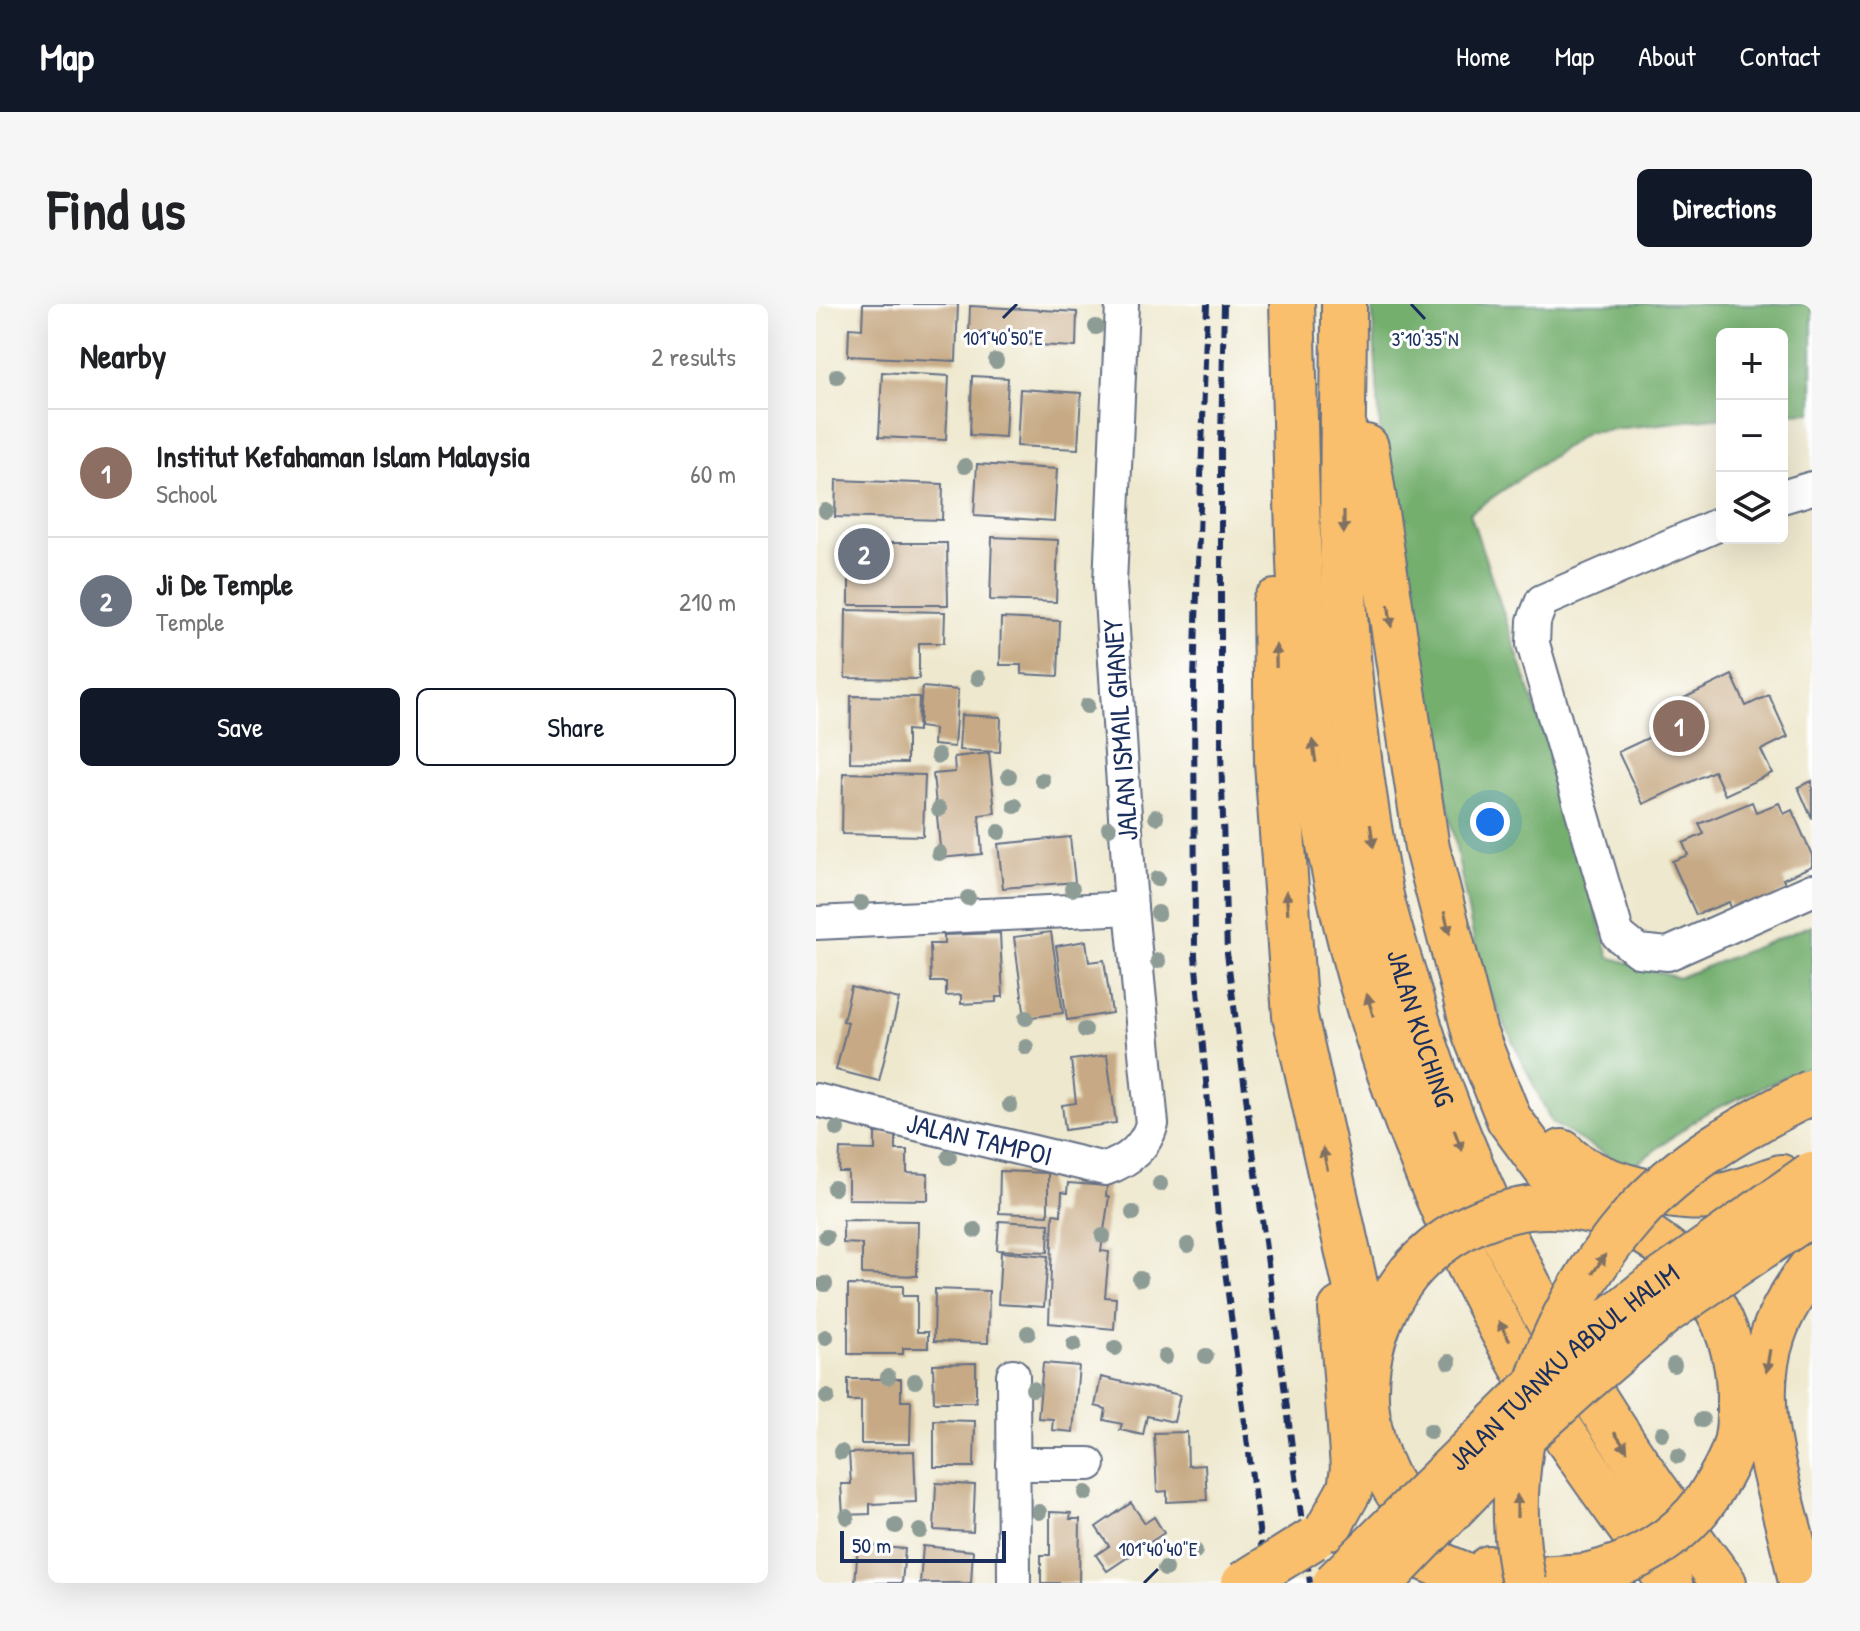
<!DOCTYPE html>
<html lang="en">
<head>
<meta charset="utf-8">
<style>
	body { margin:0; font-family:"Patrick Hand",sans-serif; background:#f6f6f6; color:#202124 }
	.controls { position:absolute; right:24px; top:24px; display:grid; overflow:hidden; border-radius:12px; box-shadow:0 8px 32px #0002 }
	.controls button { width:72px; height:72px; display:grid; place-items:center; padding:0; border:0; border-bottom:2px solid #e0e0e0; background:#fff; color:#202124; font:40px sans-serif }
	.scale { position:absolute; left:24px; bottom:20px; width:166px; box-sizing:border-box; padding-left:8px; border:4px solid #1b2f5e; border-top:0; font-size:22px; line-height:28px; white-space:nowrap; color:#1b2f5e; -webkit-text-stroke:6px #fff; paint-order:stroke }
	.you { position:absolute; left:674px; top:518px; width:28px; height:28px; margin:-20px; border:6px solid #fff; border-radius:50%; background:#1a73e8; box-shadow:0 0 0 12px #1a73e833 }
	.badge { display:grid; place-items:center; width:52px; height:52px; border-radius:50%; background:#111827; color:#fff; font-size:26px; font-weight:700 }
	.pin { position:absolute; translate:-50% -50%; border:4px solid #fff; box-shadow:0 2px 8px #0006 }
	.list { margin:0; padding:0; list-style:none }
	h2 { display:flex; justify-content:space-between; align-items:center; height:104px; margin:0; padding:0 32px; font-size:34px }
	h2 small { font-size:26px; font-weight:400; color:#757577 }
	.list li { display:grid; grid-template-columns:52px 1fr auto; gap:24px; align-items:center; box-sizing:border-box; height:128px; padding:0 32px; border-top:2px solid #e0e0e0 }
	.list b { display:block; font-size:30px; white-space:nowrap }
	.list p { margin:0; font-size:26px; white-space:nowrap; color:#757577 }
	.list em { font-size:26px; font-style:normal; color:#757577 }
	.actions { display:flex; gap:16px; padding:24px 32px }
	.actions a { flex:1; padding:18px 0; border:2px solid #111827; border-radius:12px; text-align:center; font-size:28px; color:#111827 }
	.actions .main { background:#111827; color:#fff }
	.icon { flex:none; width:44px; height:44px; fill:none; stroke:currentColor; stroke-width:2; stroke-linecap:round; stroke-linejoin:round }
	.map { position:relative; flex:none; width:996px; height:1279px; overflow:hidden; border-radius:12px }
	header { display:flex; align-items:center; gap:48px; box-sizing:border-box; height:112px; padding:0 40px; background:#111827; color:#fff }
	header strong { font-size:38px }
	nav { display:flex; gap:44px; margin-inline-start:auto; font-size:28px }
	.intro { display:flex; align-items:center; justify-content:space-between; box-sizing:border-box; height:192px; padding:0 48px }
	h1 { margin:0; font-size:56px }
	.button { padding:20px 36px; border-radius:12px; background:#111827; color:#fff; font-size:28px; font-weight:700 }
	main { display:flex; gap:48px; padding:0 48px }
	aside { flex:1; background:#fff; border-radius:12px; box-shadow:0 8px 32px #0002 }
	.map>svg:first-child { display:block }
	.forest { fill:#75af6e; stroke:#486f66; stroke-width:2 }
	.building { fill:#c7aa85 }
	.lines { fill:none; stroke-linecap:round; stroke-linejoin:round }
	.minor-casing { stroke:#657085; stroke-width:36 }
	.major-casing { stroke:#657085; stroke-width:46 }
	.highway-casing { stroke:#657085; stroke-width:48 }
	.minor { stroke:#fff; stroke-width:32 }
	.major { stroke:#f9bf6c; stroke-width:42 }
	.highway { stroke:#f9bf6c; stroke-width:44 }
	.rail { stroke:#1b2f5e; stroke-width:6; stroke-dasharray:12 6; stroke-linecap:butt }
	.major-bridge-casing { stroke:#657085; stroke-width:46; stroke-linecap:butt }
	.highway-bridge-casing { stroke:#657085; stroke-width:48; stroke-linecap:butt }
	.major-bridge { stroke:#f9bf6c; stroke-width:42 }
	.highway-bridge { stroke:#f9bf6c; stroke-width:44 }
	.tree { fill:#8e9c96 }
	.oneway { fill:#7f7064 }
	.ticks { fill:none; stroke:#1b2f5e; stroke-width:3 }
	.labels { text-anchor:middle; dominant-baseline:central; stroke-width:6; stroke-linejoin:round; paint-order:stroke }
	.street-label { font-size:28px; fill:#1b2f5e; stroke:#fff }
	.ticks-label { font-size:20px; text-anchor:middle; fill:#1b2f5e; stroke:#fff; stroke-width:6; stroke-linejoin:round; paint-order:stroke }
</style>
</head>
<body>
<header>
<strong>Map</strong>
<nav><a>Home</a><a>Map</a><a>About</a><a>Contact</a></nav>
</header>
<div class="intro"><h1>Find us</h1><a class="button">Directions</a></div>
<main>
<aside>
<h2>Nearby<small>2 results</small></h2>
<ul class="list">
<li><span class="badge" style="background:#8d6e63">1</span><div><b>Institut Kefahaman Islam Malaysia</b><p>School</p></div><em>60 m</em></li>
<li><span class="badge" style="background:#6b7280">2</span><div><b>Ji De Temple</b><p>Temple</p></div><em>210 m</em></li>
</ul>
<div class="actions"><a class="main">Save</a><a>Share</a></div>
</aside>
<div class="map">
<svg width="996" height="1279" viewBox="0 0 996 1279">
	<rect width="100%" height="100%" fill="#fff"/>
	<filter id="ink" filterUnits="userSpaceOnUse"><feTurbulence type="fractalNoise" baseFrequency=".0125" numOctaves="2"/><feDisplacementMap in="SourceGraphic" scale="16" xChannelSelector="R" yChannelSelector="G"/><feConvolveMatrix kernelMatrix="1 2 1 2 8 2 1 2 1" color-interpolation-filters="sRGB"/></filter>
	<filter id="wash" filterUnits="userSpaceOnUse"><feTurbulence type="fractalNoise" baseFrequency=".006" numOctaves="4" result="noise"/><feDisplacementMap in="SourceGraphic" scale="32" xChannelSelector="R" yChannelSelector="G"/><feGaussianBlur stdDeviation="1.8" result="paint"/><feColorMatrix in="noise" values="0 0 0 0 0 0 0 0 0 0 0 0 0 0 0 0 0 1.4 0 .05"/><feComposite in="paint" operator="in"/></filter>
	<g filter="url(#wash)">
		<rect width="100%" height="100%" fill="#eee8ce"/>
		<polygon class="forest" points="556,0 996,0 996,108 966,109 966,30 906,30 906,113 771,128 654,209 735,451 793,653 862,674 996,621 996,761 888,810 813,865 736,819 664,669 566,156"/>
		<g id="blocks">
			<g class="building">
				<polygon points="47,0 142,0 140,57 32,52 33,24 46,25"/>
				<polygon points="154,2 261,8 260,43 183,39 183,30 153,28"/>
				<polygon points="66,68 133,72 130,136 63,133"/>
				<polygon points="156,72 192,74 189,133 154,131"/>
				<polygon points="204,85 265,89 262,145 201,142"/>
				<polygon points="161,160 241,165 238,217 158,212"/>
				<polygon points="20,176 127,180 126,216 19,213"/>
				<polygon points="176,233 242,236 240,298 174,296"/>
				<polygon points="33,239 131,239 132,301 33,301"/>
				<polygon points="30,306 129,308 128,339 103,339 103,375 29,374"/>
				<polygon points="185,314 244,317 242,372 205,370 205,361 184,361"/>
				<polygon points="916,371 930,402 953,391 972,433 945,446 956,469 909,491 898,467 827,500 802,448 877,413 868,394"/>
				<polygon points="106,383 142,386 138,443 117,441 118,425 103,423"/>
				<polygon points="35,392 103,393 102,427 91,426 91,459 34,458"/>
				<polygon points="145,411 185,413 184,448 143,446"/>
				<polygon points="173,449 179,509 163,511 166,550 125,554 117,470 139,468 138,453"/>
				<polygon points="27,469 109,471 107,532 26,530"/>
				<polygon points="996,477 996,515 982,483"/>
				<polygon points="936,498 940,508 963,499 968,510 976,506 996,551 996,562 967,575 972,586 960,591 971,615 939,629 917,609 913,598 880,611 856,557 872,551 867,539 888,530 883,520"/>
				<polygon points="254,533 259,578 187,584 182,540"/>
				<polygon points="235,628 247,709 209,714 198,633"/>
				<polygon points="184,629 187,693 180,693 180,698 145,700 145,691 130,692 130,678 115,678 114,640 128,640 128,631"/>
				<polygon points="270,637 273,658 288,656 296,709 251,716 240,642"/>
				<polygon points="35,683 83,695 63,777 20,766 32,718 27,717"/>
				<polygon points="291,751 300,819 249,826 246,801 260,799 255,756"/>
				<polygon points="59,829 80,830 80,846 91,846 91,869 112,870 112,896 32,895 32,868 23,868 24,845 59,846"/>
				<polygon points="184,867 232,869 232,911 183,909"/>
				<polygon points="252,879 291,882 290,892 293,893 285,947 293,948 289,993 300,994 298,1025 233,1019 237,910 245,911 246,888 251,889"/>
				<polygon points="27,916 102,917 101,972 46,970 46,940 27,939"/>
				<polygon points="183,917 233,920 232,948 181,946"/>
				<polygon points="185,948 232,952 228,1003 182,1000"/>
				<polygon points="32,981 87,982 87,992 101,992 101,1028 112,1028 112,1044 87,1044 87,1050 32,1050"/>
				<polygon points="119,985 173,987 172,1039 118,1037"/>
				<polygon points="160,1059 160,1098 118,1098 117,1060"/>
				<polygon points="227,1059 263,1062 257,1128 236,1126 237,1115 222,1114"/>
				<polygon points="285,1073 364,1091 358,1118 331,1112 327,1131 304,1126 306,1120 288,1116 290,1105 279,1102"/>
				<polygon points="32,1075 85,1075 85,1097 95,1097 94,1140 45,1140 45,1097 32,1097"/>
				<polygon points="118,1116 159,1117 158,1163 118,1163"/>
				<polygon points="371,1128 372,1162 389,1161 391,1196 351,1198 351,1187 341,1188 338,1129"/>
				<polygon points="98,1147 100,1198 54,1200 54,1210 27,1211 25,1180 35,1180 33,1149"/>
				<polygon points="120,1179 159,1181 157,1228 118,1226"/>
				<polygon points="315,1199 329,1219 338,1213 348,1229 291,1267 280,1251 293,1242 280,1223"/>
				<polygon points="234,1208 255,1209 254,1215 264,1215 263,1279 225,1279 225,1251 234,1251"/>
				<polygon points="42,1241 89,1245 86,1279 39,1279"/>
				<polygon points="107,1242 157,1247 155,1279 104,1279"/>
			</g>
		</g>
	</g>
	<g filter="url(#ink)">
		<use href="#blocks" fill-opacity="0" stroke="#657085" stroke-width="2"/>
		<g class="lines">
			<g class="minor-casing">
				<g id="minor">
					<polyline points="966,193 996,184"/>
					<polyline points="906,219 726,297 718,317 717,340 802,631 822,647 852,650 996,586"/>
					<polyline points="0,619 315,604"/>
					<path id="s1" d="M0 796 289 865C312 857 329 844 336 820L315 604 294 280 306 0"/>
					<polyline points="197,1071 198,1279"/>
					<polyline points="197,1160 273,1160"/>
				</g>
			</g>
			<g class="major-casing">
				<g id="major">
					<path d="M713 904C825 893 922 981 922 1093 922 1111 923 1130 916 1148 910 1165 900 1180 890 1196"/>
					<path d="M593 969C529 1049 539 1162 616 1230"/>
					<polyline points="673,1263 723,1274 769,1271"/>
				</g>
			</g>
			<g class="highway-casing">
				<g id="highway">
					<path d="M476 0C481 145 479 294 497 438 524 661 601 882 714 1076 756 1147 806 1212 854 1279"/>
					<path id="s2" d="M528 0C528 96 524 193 528 289 532 386 546 487 563 582 569 614 580 645 589 675 652 901 766 1094 908 1279"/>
					<polyline points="550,143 611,544 659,730 693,815 735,872 800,915"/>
					<polyline points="459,298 461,458 479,712 554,1047"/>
					<path d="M746 848C775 881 863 899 905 892 925 888 946 879 965 873"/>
					<polyline points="513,1223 534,1185 537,1164 525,1005"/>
					<polyline points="599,1250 668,1279"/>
					<path d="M985 1279C972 1200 929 1112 957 1031 965 1006 981 983 996 962"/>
				</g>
			</g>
			<use href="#minor" class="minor"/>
			<use href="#major" class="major"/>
			<use href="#highway" class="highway"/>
			<g class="rail">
				<polyline points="391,0 378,376 379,652 402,913 450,1279"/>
				<polyline points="408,0 405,136 405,448 411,649 494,1279"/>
			</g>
			<g class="major-bridge-casing">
				<g id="major-bridge">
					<path d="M593 969C624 933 666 910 713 904"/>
					<path d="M769 1271C817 1261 861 1236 890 1196"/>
					<polyline points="427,1279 497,1235"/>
					<path id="s3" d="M518 1279 750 1050 829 987 996 869"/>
					<polyline points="566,1279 698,1142 770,1077 848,1010 996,910"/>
				</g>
			</g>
			<g class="highway-bridge-casing">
				<path id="highway-bridge" d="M708 1279C679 1149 731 1011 817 912 865 857 932 820 996 788"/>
			</g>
			<use href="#major-bridge" class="major-bridge"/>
			<use href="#highway-bridge" class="highway-bridge"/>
		</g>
		<g class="tree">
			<circle cx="280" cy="23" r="8"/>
			<circle cx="180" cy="57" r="8"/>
			<circle cx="21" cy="72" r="8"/>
			<circle cx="149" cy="162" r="8"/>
			<circle cx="10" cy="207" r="8"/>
			<circle cx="162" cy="374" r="8"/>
			<circle cx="271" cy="402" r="8"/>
			<circle cx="122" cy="452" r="8"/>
			<circle cx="193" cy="472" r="8"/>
			<circle cx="226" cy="476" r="8"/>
			<circle cx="199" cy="502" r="8"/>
			<circle cx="123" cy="505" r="8"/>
			<circle cx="340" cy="513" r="8"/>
			<circle cx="293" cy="524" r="8"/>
			<circle cx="183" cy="528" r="8"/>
			<circle cx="123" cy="549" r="8"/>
			<circle cx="341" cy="575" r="8"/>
			<circle cx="256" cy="585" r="8"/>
			<circle cx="152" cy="594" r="8"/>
			<circle cx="45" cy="599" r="8"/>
			<circle cx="342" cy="609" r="8"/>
			<circle cx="342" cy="657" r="8"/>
			<circle cx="210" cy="714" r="8"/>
			<circle cx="269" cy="726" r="8"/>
			<circle cx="210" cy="743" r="8"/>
			<circle cx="194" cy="801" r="8"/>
			<circle cx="21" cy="825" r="8"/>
			<circle cx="133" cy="853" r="8"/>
			<circle cx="344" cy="880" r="8"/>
			<circle cx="18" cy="884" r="8"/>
			<circle cx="317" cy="909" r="8"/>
			<circle cx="159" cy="926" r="8"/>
			<circle cx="287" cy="932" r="8"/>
			<circle cx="10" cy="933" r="8"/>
			<circle cx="372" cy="941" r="8"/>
			<circle cx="324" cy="975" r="8"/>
			<circle cx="9" cy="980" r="8"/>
			<circle cx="212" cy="1029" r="8"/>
			<circle cx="10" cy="1033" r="8"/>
			<circle cx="258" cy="1040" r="8"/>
			<circle cx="299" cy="1044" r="8"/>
			<circle cx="390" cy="1052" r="8"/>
			<circle cx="349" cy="1053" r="8"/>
			<circle cx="633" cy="1058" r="8"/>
			<circle cx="858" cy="1061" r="8"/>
			<circle cx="72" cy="1073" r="8"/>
			<circle cx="99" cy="1077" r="8"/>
			<circle cx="217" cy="1085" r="8"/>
			<circle cx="11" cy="1093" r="8"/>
			<circle cx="886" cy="1116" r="8"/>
			<circle cx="614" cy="1127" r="8"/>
			<circle cx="846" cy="1129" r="8"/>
			<circle cx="25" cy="1148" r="8"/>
			<circle cx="862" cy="1152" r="8"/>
			<circle cx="270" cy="1189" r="8"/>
			<circle cx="223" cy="1208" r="8"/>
			<circle cx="31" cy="1213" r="8"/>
			<circle cx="80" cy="1222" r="8"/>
			<circle cx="104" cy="1227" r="8"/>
			<circle cx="379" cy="1247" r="8"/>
			<circle cx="349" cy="1265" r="8"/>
		</g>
		<defs><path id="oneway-solid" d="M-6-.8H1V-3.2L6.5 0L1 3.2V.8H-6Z" transform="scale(2)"/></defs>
		<g class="oneway">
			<use href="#oneway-solid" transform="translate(528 218) rotate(90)"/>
			<use href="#oneway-solid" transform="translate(574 312) rotate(82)"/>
			<use href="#oneway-solid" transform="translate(460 352) rotate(-91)"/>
			<use href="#oneway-solid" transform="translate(498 447) rotate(-99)"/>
			<use href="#oneway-solid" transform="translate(556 532) rotate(82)"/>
			<use href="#oneway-solid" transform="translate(471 598) rotate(-94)"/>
			<use href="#oneway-solid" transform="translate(631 619) rotate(76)"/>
			<use href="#oneway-solid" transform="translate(554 701) rotate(-106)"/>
			<use href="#oneway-solid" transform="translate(642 836) rotate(70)"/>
			<use href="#oneway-solid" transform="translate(509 855) rotate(-102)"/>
			<use href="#oneway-solid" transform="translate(783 960) rotate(-56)"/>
			<use href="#oneway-solid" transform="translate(688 1027) rotate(-119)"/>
			<use href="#oneway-solid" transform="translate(952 1057) rotate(99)"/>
			<use href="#oneway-solid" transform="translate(805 1138) rotate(56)"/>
			<use href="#oneway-solid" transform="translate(701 1202) rotate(-90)"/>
		</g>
	</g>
	<path class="ticks" d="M595 0 609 15M187 14 201 0M328 1279 342 1265"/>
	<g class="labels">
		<g class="street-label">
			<text transform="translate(304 426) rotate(-94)">JALAN ISMAIL GHANEY</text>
			<text stroke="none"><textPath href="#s2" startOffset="732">JALAN KUCHING</textPath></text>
			<text stroke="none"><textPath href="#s1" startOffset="168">JALAN TAMPOI</textPath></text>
			<text stroke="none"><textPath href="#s3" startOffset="316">JALAN TUANKU ABDUL HALIM</textPath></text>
		</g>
	</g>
	<g class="ticks-label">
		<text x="187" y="41">101°40'50"E</text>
		<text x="609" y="42">3°10'35"N</text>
		<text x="342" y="1252">101°40'40"E</text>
	</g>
</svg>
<div class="controls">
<button>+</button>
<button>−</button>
<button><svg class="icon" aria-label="layers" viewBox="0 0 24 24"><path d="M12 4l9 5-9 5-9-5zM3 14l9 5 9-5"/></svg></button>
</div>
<div class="scale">50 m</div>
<div class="you"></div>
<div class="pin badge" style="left:863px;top:422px;background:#8d6e63">1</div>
<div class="pin badge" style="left:48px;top:250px;background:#6b7280">2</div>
</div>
</main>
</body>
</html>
